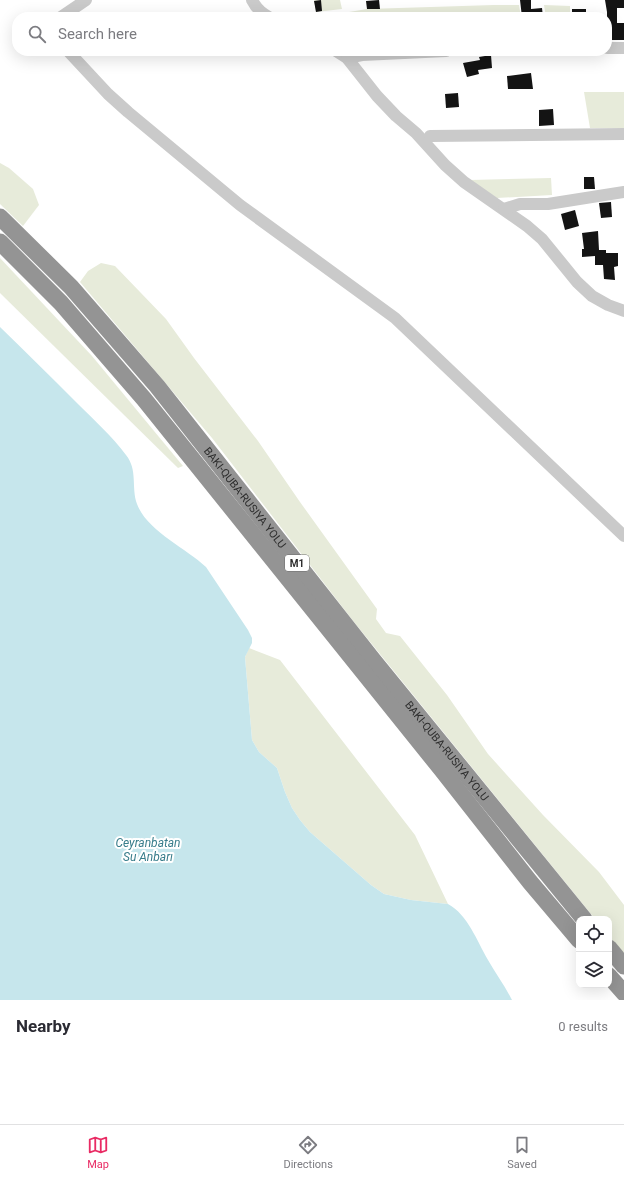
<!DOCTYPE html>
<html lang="en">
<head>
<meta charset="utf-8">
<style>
	body { margin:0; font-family:Roboto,sans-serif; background:#f2f2f3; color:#2b2b33 }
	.controls { position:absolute; right:12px; bottom:12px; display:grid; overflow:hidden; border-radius:8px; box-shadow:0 4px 16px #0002 }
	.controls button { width:36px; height:36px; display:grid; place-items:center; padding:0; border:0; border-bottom:1px solid #e1e1e2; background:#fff; color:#2b2b33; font:20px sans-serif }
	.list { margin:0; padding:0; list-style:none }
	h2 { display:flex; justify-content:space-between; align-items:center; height:52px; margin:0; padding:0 16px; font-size:17px }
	h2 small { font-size:13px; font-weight:400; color:#7c7c81 }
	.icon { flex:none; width:22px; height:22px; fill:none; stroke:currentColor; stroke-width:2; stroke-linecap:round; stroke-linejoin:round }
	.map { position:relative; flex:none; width:624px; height:1000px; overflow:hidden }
	.search { position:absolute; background:#fff; box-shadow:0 4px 16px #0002; left:12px; right:12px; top:12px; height:44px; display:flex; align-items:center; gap:10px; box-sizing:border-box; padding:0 14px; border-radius:16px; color:#7c7c81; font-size:15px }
	.sheet { height:124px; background:#fff }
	nav { display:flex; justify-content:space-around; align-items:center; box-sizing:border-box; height:56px; border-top:1px solid #e1e1e2; background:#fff; font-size:11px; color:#7c7c81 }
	nav a { display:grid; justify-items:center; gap:2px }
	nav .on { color:#e92b64 }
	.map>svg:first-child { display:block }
	.green { fill:#e7ebda }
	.water { fill:#c6e6ec }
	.building { fill:#141414 }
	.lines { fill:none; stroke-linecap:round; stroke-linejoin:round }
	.minor { stroke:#cacaca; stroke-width:12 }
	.highway { stroke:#949494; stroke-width:17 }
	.labels { text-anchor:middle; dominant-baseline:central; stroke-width:4; stroke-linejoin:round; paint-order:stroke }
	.shield { fill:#fff; stroke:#6c6c6c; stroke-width:1 }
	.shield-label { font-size:10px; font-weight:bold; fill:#2d2d2d }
	.street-label { font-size:11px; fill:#2d2d2d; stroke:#fff }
	.water-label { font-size:12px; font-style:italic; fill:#387d8b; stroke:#fff }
</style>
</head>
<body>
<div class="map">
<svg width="624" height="1000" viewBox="0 0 624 1000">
	<rect width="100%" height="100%" fill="#fff"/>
	<g class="green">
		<polygon points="314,0 340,0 342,9 316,12"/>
		<polygon points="494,5 519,5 521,17 344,17 343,13 367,9"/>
		<polygon points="544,5 570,6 570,17 546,17"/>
		<polygon points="584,92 624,92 624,128 590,128"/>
		<polygon points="0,163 9,168 33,189 39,205 23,226 0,204"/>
		<polygon points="551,178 552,195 497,198 469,180"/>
		<polygon points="0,258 92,356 183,466 178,468 0,293"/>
		<polygon points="101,263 115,266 166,319 194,358 258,441 300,502 377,609 376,619 386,633 400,636 447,695 488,754 543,815 599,872 624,905 624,955 609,936 609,919 595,919 354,622 212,438 80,282 88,271"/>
		<polygon points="249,648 280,660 415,835 448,904 411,900 384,894 371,885 310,832 300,820 292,808 285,792 277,768 259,752 252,740 245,657"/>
	</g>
	<path class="water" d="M0 327C26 352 52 378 78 404 94 420 112 436 126 455 138 470 131 487 137 504 147 531 186 548 206 567L248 630 252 638V643L245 657 252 740 259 752 277 768 285 792 292 808 300 820 310 832 371 885 384 894 411 900 448 904C468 915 477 941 488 960 496 974 505 986 512 1000H0Z"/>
	<g class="building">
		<polygon points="321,0 322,11 316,12 314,1"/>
		<polygon points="379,0 380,9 367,9 366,1"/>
		<polygon points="520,0 531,0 531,9 542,8 543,17 522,17"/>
		<polygon points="605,0 624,0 624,8 617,8 617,23 624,23 624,40 607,40 607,12"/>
		<rect x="572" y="9" width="14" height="8"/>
		<polygon points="491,55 492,68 478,70 479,74 467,77 463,63 480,60 479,57"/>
		<polygon points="531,73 533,89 508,89 507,76"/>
		<polygon points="458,93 459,107 446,108 445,94"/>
		<polygon points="553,109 554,125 539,126 539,110"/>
		<polygon points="584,177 594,177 595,189 584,189"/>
		<polygon points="611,202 612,217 601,218 599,203"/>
		<polygon points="575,210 579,226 565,230 561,214"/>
		<polygon points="598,231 599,250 606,250 606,253 618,253 618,266 614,267 615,280 604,279 603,265 595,265 595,256 582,257 582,249 584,249 582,233"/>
	</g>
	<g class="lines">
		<g class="minor">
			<path d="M252 0C256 8 261 13 269 17"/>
			<polyline points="61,17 86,0"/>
			<polyline points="607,48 624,48"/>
			<polyline points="68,51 108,94 128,112 240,205 395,318 624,536"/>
			<polyline points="336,51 347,58 377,96 396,116 416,133 445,165 464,182 527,226 542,239 577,282 592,296 608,305 624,311"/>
			<polyline points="347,58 362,55 446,51"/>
			<polyline points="430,136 624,134"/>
			<polyline points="504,209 520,204 548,204 624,192"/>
		</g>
		<g class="highway">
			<path id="s1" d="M0 217 71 287 157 386 373 660 584 919"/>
			<polyline points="0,242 61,303 144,399 442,770 530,882 579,940"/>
			<polyline points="609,948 624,966"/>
			<polyline points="609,976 624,993"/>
		</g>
	</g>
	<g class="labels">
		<rect class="shield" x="285" y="555" width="24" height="16" rx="3"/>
		<g class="shield-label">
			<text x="297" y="563">M1</text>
		</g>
		<g class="street-label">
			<text stroke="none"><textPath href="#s1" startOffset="373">BAKI-QUBA-RUSIYA YOLU</textPath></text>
			<text stroke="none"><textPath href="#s1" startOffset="697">BAKI-QUBA-RUSIYA YOLU</textPath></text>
		</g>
		<g class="water-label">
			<text x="148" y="843">Ceyranbatan<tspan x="148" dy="14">Su Anbarı</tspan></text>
		</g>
	</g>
</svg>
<div class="controls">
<button><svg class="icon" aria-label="locate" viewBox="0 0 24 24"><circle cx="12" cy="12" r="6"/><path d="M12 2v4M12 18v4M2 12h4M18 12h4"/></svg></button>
<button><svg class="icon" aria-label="layers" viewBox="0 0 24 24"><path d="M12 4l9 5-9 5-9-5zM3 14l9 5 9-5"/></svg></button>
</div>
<div class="search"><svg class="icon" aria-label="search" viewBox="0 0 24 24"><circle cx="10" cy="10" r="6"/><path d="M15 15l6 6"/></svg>Search here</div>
</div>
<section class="sheet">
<h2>Nearby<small>0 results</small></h2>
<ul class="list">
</ul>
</section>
<nav>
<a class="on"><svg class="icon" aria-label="map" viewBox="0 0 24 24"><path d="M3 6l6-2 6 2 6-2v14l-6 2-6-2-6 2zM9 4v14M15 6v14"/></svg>Map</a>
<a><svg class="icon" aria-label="directions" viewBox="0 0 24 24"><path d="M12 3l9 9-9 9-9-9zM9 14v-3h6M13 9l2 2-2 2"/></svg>Directions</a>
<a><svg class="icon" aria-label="saved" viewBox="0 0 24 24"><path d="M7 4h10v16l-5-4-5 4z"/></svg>Saved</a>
</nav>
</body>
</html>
